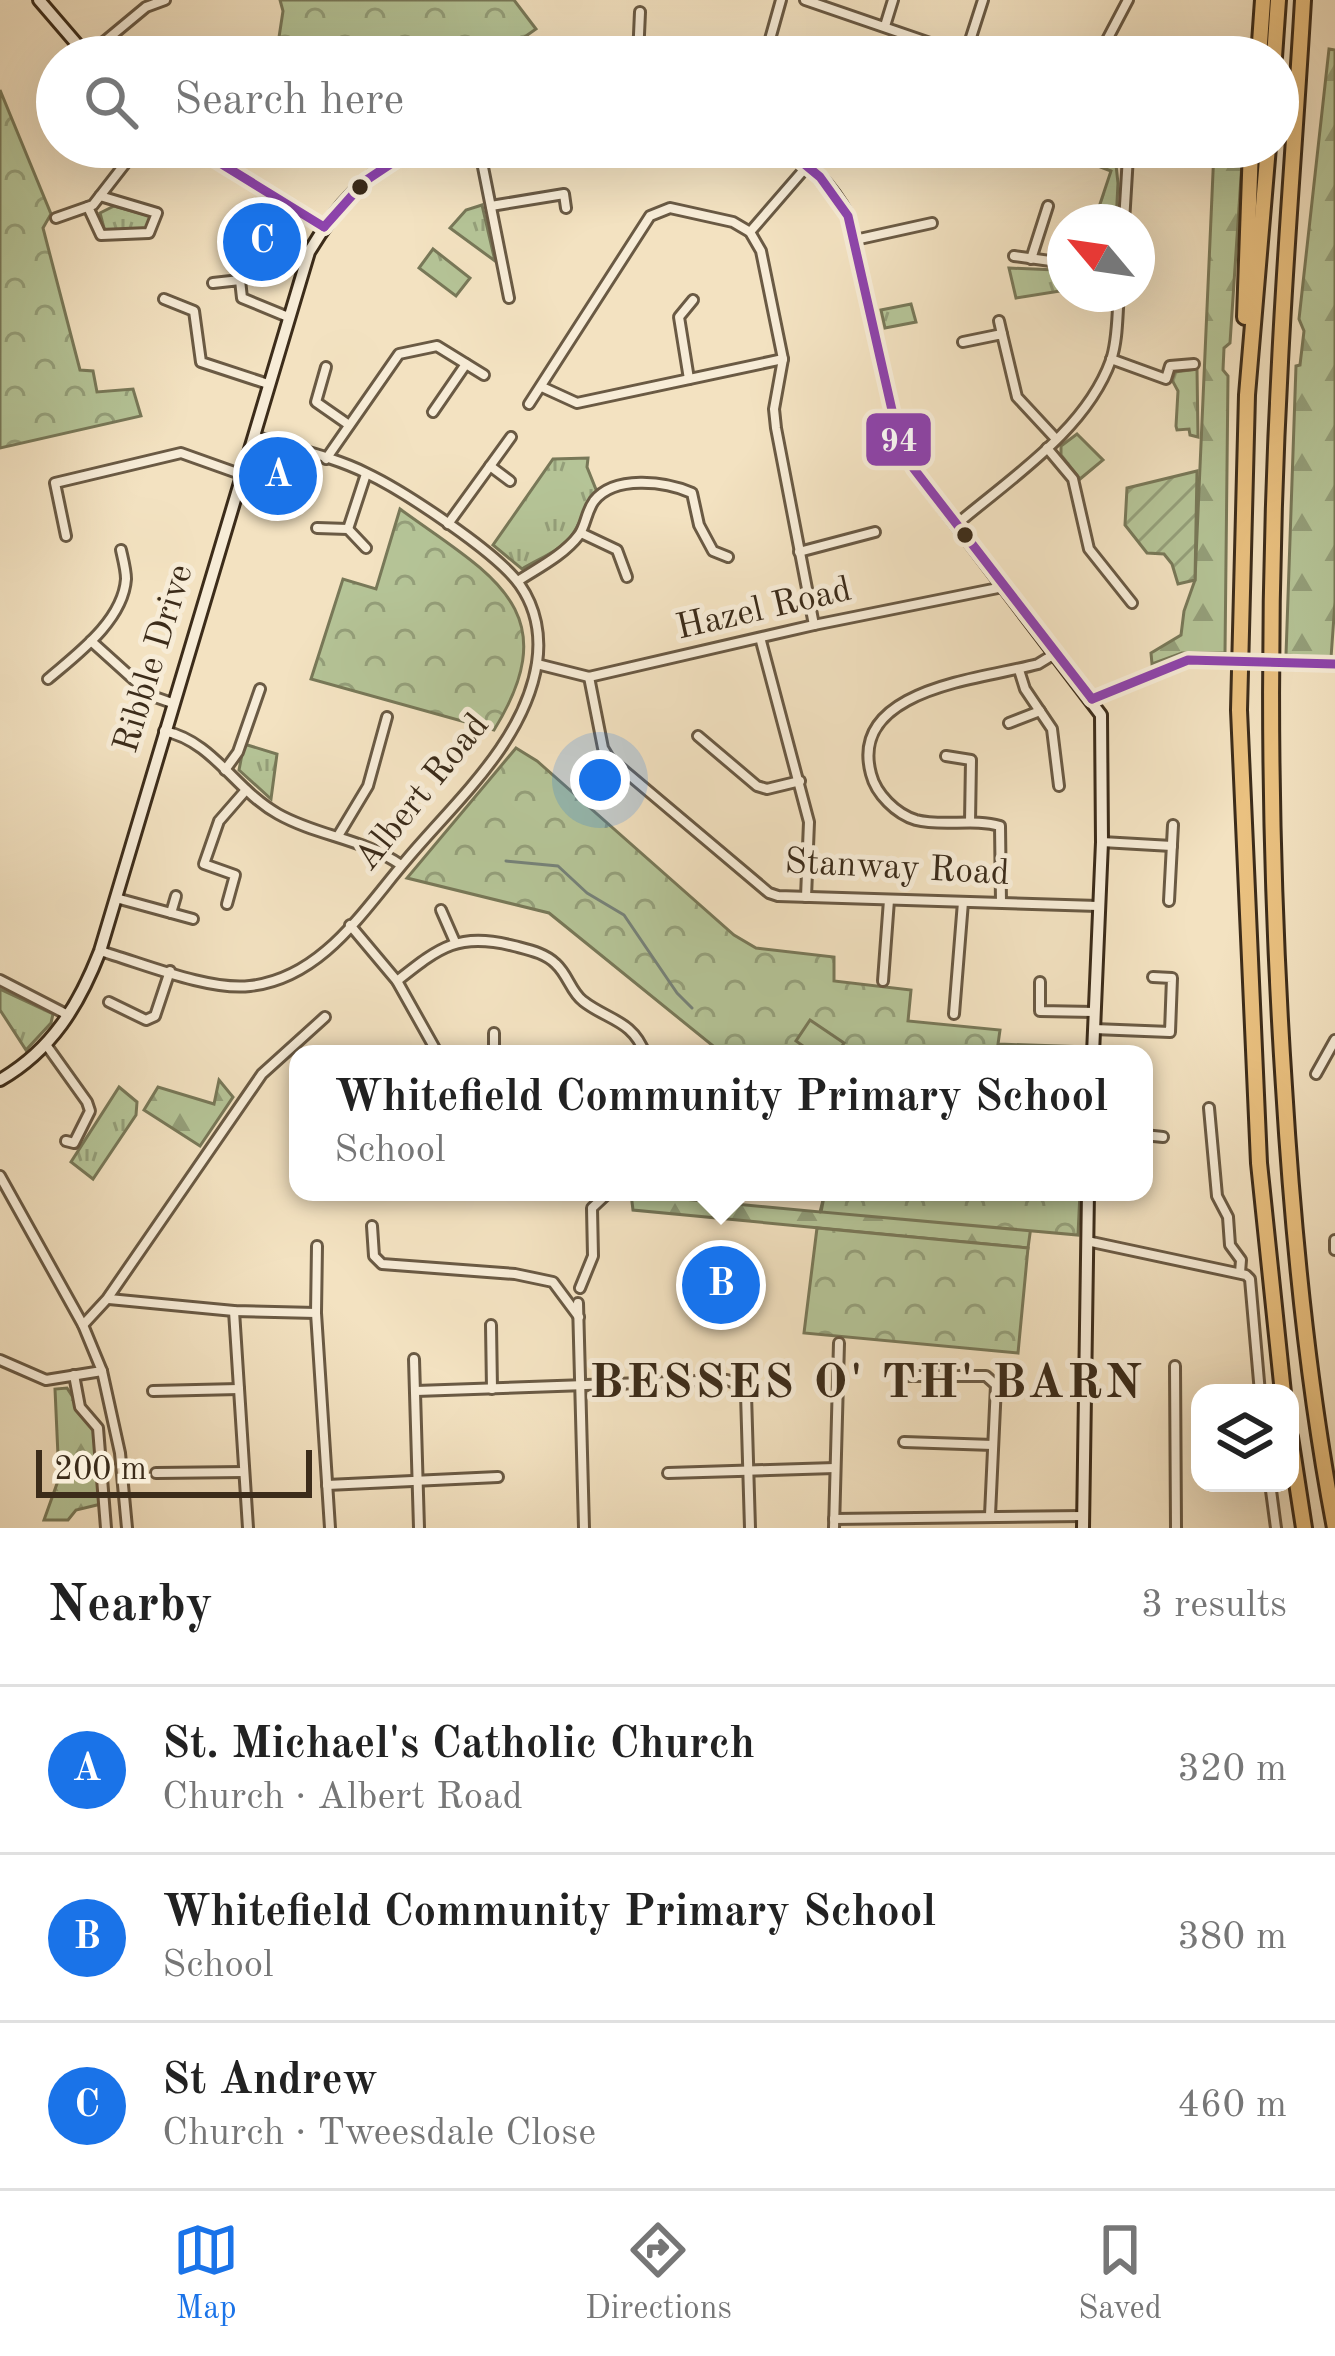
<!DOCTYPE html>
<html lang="en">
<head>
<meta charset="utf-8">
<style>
	body { margin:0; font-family:"Old Standard TT",serif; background:#f6f6f6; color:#222 }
	.controls { position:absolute; right:36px; bottom:36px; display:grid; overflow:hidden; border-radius:24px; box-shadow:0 12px 48px #0002 }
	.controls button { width:108px; height:108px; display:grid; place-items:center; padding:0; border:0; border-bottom:3px solid #e0e0e0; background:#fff; color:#222; font:60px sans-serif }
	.compass { position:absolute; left:1047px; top:204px; width:108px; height:108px; border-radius:50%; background:#fff; box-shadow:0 12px 48px #0002; rotate:299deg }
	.scale { position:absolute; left:36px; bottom:30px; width:276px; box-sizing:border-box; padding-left:12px; border:6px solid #3c2c1a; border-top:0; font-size:33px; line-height:42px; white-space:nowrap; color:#3c2c1a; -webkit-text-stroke:9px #f7ecd7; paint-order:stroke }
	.you { position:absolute; left:600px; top:780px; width:42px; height:42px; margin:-30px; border:9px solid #fff; border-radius:50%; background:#1a73e8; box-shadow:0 0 0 18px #1a73e833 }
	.badge { display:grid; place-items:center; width:78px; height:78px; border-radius:50%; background:#1a73e8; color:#fff; font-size:39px; font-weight:700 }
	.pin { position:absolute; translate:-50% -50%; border:6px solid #fff; box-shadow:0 3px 12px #0006 }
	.popup { position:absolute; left:289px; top:1045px; width:864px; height:156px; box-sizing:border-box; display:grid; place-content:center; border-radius:24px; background:#fff; filter:drop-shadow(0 3px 9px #0005); font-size:39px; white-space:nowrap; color:#767676 }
	.popup b { font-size:45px; color:#222 }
	.popup::after { content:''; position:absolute; left:50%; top:100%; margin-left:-24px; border:24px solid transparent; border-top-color:#fff }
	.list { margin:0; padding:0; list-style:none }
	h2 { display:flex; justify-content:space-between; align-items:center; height:156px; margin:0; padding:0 48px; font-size:51px }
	h2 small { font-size:39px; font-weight:400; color:#767676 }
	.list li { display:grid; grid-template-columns:78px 1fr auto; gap:36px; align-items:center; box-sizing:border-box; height:168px; padding:0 48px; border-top:3px solid #e0e0e0 }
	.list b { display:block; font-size:45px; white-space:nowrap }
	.list p { margin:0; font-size:39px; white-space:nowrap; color:#767676 }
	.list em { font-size:39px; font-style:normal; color:#767676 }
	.icon { flex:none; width:66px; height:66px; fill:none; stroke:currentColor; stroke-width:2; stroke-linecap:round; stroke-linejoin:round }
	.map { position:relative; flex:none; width:1335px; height:1528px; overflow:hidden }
	.search { position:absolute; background:#fff; box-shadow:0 12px 48px #0002; left:36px; right:36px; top:36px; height:132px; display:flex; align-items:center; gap:30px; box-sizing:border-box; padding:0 42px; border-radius:66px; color:#767676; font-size:45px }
	.sheet { height:660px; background:#fff }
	nav { display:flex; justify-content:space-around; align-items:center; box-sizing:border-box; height:168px; border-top:3px solid #e0e0e0; background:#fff; font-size:33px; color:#767676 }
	nav a { display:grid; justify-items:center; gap:6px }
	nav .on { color:#1a73e8 }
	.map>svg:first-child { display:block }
	.grass { fill:url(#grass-tufts); stroke:#787858; stroke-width:3 }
	.forest { fill:url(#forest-firs); stroke:#787858; stroke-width:3 }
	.park { fill:url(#park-crowns); stroke:#787858; stroke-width:3 }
	.garden { fill:url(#garden-furrows); stroke:#787858; stroke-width:3 }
	.pitch { fill:#b5c497; stroke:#787858; stroke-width:3 }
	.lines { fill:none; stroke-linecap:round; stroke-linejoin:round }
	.stream { stroke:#768279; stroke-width:3 }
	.street-casing { stroke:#6a5a44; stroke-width:14 }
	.secondary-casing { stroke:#3c2c1a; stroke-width:16 }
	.highway-casing { stroke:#3c2c1a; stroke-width:20 }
	.street { stroke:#f7ecd7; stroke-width:8 }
	.secondary { stroke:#f7ecd7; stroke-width:10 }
	.highway { stroke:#eac180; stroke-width:14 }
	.street-bridge-casing { stroke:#6a5a44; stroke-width:14; stroke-linecap:butt }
	.street-bridge { stroke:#f7ecd7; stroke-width:8 }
	.bus-1-casing { stroke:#f7ecd7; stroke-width:18 }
	.bus-1 { stroke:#8e44ad; stroke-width:9 }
	.bus-dot { fill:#3c2c1a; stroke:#f7ecd7; stroke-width:4.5 }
	.labels { text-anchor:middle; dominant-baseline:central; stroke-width:10; stroke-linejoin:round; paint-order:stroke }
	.street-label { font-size:36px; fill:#3c2c1a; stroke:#f7ecd7 }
	.district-label { font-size:48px; font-weight:bold; letter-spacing:3px; fill:#3c2c1a; stroke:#f7ecd7 }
	.line-badge { stroke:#f7ecd7; stroke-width:4.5 }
	.badge-label { font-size:33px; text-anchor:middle; font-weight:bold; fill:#fff }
</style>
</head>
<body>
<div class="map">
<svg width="1335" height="1528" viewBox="0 0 1335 1528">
	<defs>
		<pattern id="grass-tufts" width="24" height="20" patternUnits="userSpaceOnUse" patternTransform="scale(3)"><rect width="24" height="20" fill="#b5c497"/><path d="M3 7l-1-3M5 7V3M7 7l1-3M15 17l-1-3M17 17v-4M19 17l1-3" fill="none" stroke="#949f7a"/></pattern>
		<pattern id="forest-firs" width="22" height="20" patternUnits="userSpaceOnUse" patternTransform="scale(3)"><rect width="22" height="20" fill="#b5c497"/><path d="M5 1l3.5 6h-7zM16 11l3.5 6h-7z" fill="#949f7a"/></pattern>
		<pattern id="park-crowns" width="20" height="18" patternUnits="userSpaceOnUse" patternTransform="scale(3)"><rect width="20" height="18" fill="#b5c497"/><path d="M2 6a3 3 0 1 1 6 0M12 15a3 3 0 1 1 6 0" fill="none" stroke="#949f7a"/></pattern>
		<pattern id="garden-furrows" width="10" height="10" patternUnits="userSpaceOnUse" patternTransform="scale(3)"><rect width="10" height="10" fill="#b5c497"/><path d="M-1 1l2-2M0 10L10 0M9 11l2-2" fill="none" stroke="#949f7a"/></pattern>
	</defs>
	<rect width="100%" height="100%" fill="#f3e2c1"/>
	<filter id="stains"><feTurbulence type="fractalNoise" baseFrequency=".00167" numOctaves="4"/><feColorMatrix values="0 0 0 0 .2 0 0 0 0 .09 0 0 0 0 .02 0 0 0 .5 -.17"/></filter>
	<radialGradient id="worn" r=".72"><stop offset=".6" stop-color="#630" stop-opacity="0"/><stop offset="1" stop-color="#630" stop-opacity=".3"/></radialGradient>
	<g class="grass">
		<polygon points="1065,147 1114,147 1118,183 1116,222 1094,222 1111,171 1087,162"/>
		<polygon points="482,205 495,261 450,228 466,210"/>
		<polygon points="114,206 150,216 147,230 105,232 100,213"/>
		<polygon points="433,249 470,278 456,296 419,268"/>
		<polygon points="1009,268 1056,270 1060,291 1016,298"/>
		<polygon points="911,304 916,322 885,328 881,310"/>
		<polygon points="1197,369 1198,437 1190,435 1189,429 1177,430 1176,426 1178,391 1172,380 1175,372"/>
		<polygon points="1077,434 1103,460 1080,479 1061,455 1061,446"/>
		<path d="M588 458 587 467 597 492C585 505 582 521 572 535 562 550 538 559 522 569L493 545 553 459Z"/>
		<polygon points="244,744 277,754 271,799 239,770"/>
		<polygon points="0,989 53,1014 51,1023 26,1050 0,1010"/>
		<polygon points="119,1087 137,1102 136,1115 93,1179 71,1162"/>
	</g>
	<g class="forest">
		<polygon points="1329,49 1335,50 1335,602 1331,658 1286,655 1296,366 1300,365 1304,331 1299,319"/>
		<polygon points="1210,147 1243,147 1230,343 1224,348 1223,370 1228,376 1225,653 1182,653 1152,664 1151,653 1181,635 1184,611 1195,580 1214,150"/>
		<polygon points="219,1080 233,1097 200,1146 144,1110 158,1087 214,1104"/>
		<polygon points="631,1194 820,1212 823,1200 1032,1219 1028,1248 633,1210"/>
		<polygon points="67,1388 95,1432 101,1504 76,1510 68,1520 44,1520 59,1478 55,1389"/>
	</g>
	<g class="park">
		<polygon points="280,0 514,0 536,29 496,57 482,42 463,57 276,57 283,11"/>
		<polygon points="0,90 51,214 43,228 80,370 93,371 97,392 133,389 141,416 0,448"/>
		<path d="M400 509C489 574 569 609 494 730L311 679 343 579 376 589Z"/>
		<polygon points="516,748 537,761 734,935 756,948 834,957 834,981 911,990 908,1021 1000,1030 998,1044 1087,1047 1087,1054 723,1054 549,913 407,878"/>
		<polygon points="825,1192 1080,1192 1078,1235 821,1212"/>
		<polygon points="817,1228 1028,1248 1018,1353 804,1333"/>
	</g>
	<polygon class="garden" points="1197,471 1195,580 1178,584 1172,564 1164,554 1147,553 1125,525 1127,488"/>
	<polygon class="pitch" points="810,1020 844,1043 837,1054 814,1054 796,1041"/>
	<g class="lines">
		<polyline class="stream" points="506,861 558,866 587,893 624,915 677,993 692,1008"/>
		<g class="street-casing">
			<g id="street">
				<polyline points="805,0 971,57"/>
				<polyline points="885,26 893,0"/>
				<polyline points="87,56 146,7 165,0"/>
				<polyline points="965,56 983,0"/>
				<polyline points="638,57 640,12"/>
				<polyline points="765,57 781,0"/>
				<polyline points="1098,57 1128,0"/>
				<polyline points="479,147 509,298"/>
				<polyline points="1124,147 1128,156 1124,222"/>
				<polyline points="938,151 939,147"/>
				<polyline points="491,206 564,194 566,208"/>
				<polyline points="88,207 101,235 149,233 157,213 100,196"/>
				<polyline points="56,218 93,205 138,147"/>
				<polyline points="750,232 808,165"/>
				<polyline points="855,240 932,223"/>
				<polyline points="1014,256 1065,263"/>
				<polyline points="1031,259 1048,206"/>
				<polyline points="213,283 240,280 242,298 288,317"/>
				<polyline points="164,299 194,311 201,362 268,384"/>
				<polyline points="999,321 1002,334"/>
				<polyline points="963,342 1002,334 1017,397 1056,439"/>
				<polyline points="1111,359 1166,379 1170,366 1194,364"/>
				<polyline points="326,367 316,402 349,425"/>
				<polyline points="689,379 679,317 693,300"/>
				<polyline points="542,387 577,403 783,359"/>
				<polyline points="529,404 650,216 670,208 733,222 750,232 761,251 783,359 774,409 776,428 814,625"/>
				<polyline points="433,412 466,364"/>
				<polyline points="1047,448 1073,479 1089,549 1132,603"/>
				<polyline points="326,459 399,354 437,346 484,375"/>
				<polyline points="490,466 510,481"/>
				<polyline points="448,524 511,437"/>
				<path d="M957 524C1011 478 1086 430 1111 360 1118 340 1117 314 1119 294"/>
				<polyline points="317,528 348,529 366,548"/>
				<polyline points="348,529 366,474"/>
				<polyline points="581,533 617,550 627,577"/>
				<polyline points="66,536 55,483 181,453 240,474"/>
				<polyline points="799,552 875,532"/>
				<path d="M518 581C538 568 564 555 579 535 586 525 586 512 594 501 614 475 665 481 692 493L699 525 713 551 728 557"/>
				<polyline points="91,641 152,696 172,703"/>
				<polyline points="761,641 809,822 806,897"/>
				<polyline points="537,664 589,677 814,625 1003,587"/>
				<polyline points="1019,670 1025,689 1052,729 1059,786"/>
				<polyline points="589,677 603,748 609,758 769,893 778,896 1098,906"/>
				<path d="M48 679C76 655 123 621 126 579 126 570 123 559 121 550"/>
				<polyline points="1092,699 1188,660"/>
				<polyline points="1009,723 1040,711"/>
				<path d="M164 731C213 741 235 790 278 814 317 836 364 839 401 865"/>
				<polyline points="698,736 757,786 767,789 800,781"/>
				<polyline points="946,756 971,760 970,822"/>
				<polyline points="225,770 238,752 260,689"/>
				<polyline points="338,836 368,786 387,717"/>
				<polyline points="1102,842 1172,846"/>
				<polyline points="116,898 193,919"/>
				<polyline points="1169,901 1173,825"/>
				<path d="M1001 902 1000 826C974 818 942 827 916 820 896 814 876 794 871 774 848 688 983 679 1038 664L1056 653"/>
				<polyline points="227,904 235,875 204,864 219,821 246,790"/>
				<polyline points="441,910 455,942"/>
				<polyline points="171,913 176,896"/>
				<polyline points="350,925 397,981 438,1054"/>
				<path d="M100 951C142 963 208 991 250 986 323 978 364 909 408 858 456 801 525 741 537 663 541 636 536 608 520 585 498 553 404 491 366 473 332 456 291 448 254 436"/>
				<polyline points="0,980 68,1015"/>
				<path d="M397 981C440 947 458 932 514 946 529 950 545 953 556 964 568 975 571 992 583 1001 607 1020 633 1020 645 1054"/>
				<polyline points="883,981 889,900"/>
				<polyline points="1040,982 1040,1011 1094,1012"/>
				<polyline points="109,1002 146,1020 155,1016 170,971"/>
				<polyline points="954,1014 963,902"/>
				<polyline points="1094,1029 1170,1032 1172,978 1153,977"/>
				<polyline points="494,1033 494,1054"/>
				<polyline points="47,1046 87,1102 90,1111 74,1143 66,1141"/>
				<polyline points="1316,1074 1335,1040"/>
				<polyline points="1209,1108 1217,1196 1228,1217 1230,1245 1241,1260 1240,1273"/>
				<polyline points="1144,1135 1163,1137"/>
				<polyline points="0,1176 83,1325 102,1371 46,1380 0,1360"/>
				<polyline points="372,1226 374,1256 382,1264 515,1274 553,1282 579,1317"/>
				<polyline points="1335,1240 1335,1250"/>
				<polyline points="1087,1241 1246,1275 1250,1279 1260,1393"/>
				<polyline points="317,1246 316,1313 330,1528"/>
				<polyline points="580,1288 593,1256 592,1208 609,1192"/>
				<polyline points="109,1299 234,1311 316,1313"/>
				<polyline points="578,1303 584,1528"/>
				<polyline points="234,1311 248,1528"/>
				<polyline points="83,1325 107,1299 262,1074 325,1017"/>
				<polyline points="491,1325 492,1389"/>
				<polyline points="414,1359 419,1528"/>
				<polyline points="1175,1366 1176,1528"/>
				<polyline points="102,1371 120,1453 127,1528"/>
				<polyline points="74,1375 80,1407 98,1428 106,1528"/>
				<polyline points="908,1376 986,1376 996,1385 990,1515"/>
				<polyline points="153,1391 239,1389"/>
				<polyline points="416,1391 727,1380 740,1385 746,1394 750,1528"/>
				<polyline points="904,1442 993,1445"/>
				<polyline points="156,1473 244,1472"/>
				<polyline points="668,1473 835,1468"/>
				<polyline points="1270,1483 1276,1528"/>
				<polyline points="327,1485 498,1477"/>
				<polyline points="834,1519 1083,1516"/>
				<polyline points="834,1528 839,1343"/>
			</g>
		</g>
		<g class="secondary-casing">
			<g id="secondary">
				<polyline points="39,0 88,57"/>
				<polyline points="194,147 324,227"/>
				<path d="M784 147C812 166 831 185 848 216L899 441 914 469 1101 715 1102 842 1093 1054"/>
				<path d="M0 1080C52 1050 79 1005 100 951L309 252C337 205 367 172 416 147"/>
				<polyline points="1083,1528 1088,1192"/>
			</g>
		</g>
		<g class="highway-casing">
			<g id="highway">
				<path d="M1303 0C1296 121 1286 241 1280 362 1267 604 1268 845 1284 1087 1293 1235 1307 1382 1335 1528"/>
				<polyline points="1259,57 1263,0"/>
				<polyline points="1274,57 1278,0"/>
				<polyline points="1268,147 1247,395 1239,710 1259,1163 1283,1393"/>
				<polyline points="1245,317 1251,147"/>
				<polyline points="1290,1437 1304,1528"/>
			</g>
		</g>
		<use href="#street" class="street"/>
		<use href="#secondary" class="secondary"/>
		<use href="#highway" class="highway"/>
		<g class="street-bridge-casing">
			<polyline id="street-bridge" points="1188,660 1321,664"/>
		</g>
		<use href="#street-bridge" class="street-bridge"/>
		<g class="bus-1-casing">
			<g id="bus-1">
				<polyline points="194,147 324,227"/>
				<polyline points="784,147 820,177 848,216 899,441 914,469 1092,699"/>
				<polyline points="324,227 365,181 416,147"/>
				<polyline points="1092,699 1188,660 1335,664"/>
			</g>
		</g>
		<use href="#bus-1" class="bus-1"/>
	</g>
	<g class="bus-dot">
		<circle cx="360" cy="187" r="10"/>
		<circle cx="965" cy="535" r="10"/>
	</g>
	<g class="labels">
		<g class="street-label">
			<text transform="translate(764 610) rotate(-13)">Hazel Road</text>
			<text transform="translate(155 659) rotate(-73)">Ribble Drive</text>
			<text transform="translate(423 793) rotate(-51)">Albert Road</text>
			<text transform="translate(897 869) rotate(3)">Stanway Road</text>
		</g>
		<g class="district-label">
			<text x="867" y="1384">BESSES O' TH' BARN</text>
		</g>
	</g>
	<rect class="line-badge" x="864" y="411" width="69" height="57" rx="12" fill="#8e44ad"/>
	<g class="badge-label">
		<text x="899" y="451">94</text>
	</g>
	<rect width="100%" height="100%" filter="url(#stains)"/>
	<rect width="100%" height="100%" fill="url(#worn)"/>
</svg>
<div class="controls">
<button><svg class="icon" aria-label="layers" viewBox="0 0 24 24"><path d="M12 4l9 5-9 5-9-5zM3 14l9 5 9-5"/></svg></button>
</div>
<svg class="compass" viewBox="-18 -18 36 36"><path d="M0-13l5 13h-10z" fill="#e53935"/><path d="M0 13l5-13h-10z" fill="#767676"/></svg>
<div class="scale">200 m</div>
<div class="you"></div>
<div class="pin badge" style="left:278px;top:476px">A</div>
<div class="pin badge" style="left:721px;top:1285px">B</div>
<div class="popup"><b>Whitefield Community Primary School</b>School</div>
<div class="pin badge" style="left:262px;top:242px">C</div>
<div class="search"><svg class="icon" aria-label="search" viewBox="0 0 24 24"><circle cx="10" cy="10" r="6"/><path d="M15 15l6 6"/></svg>Search here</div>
</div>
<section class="sheet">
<h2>Nearby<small>3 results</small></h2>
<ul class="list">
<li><span class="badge">A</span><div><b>St. Michael's Catholic Church</b><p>Church · Albert Road</p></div><em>320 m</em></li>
<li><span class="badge">B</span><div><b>Whitefield Community Primary School</b><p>School</p></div><em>380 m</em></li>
<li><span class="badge">C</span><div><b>St Andrew</b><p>Church · Tweesdale Close</p></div><em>460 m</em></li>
</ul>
</section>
<nav>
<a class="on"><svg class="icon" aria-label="map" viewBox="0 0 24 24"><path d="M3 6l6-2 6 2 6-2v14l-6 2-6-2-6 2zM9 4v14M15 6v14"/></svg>Map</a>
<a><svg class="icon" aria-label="directions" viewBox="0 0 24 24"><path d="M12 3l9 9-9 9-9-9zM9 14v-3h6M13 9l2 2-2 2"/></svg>Directions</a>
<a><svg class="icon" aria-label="saved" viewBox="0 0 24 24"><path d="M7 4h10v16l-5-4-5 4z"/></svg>Saved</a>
</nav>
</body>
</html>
